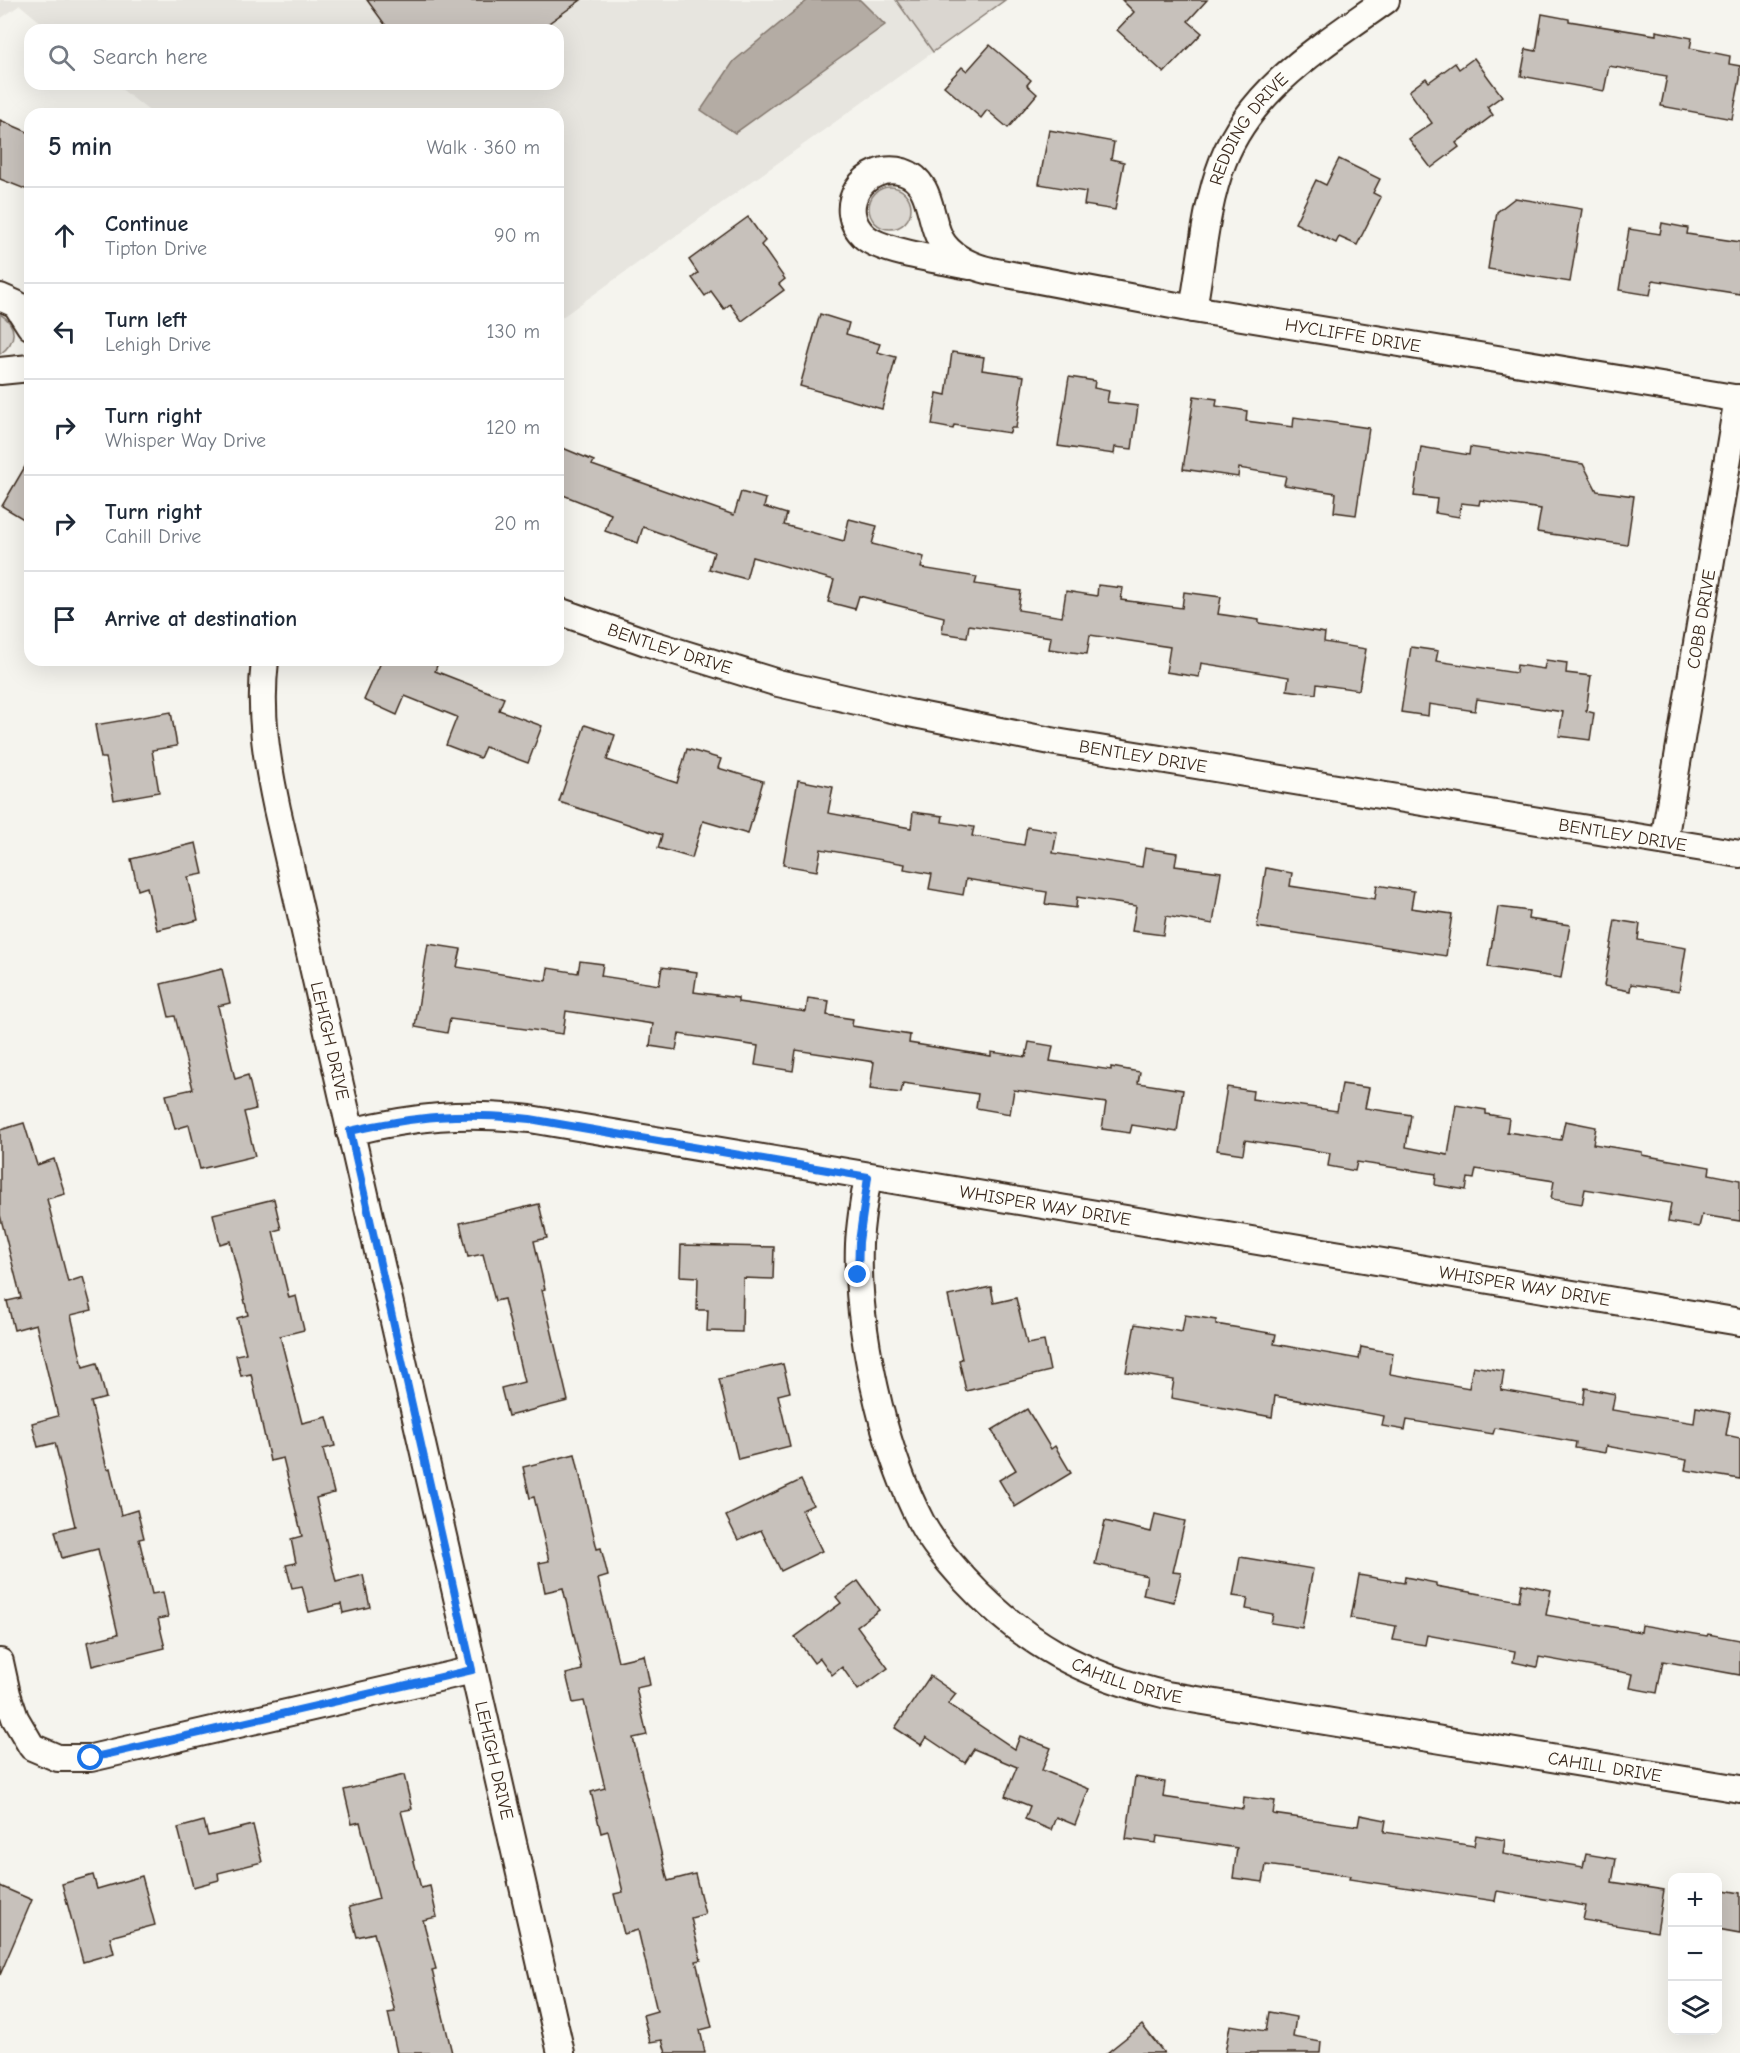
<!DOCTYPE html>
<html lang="en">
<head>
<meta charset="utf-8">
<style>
	body { margin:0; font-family:"Comic Neue",sans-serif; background:#f6f6f7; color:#1f2937 }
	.controls { position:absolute; right:18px; bottom:18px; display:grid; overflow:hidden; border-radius:12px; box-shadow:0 6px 24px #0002 }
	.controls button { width:54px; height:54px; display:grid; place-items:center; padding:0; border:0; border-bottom:2px solid #e0e1e3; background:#fff; color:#1f2937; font:30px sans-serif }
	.stop { position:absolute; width:18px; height:18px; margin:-14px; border:4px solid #1a73e8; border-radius:50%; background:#fff }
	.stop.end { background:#1a73e8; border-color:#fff; box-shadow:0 2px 6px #0008 }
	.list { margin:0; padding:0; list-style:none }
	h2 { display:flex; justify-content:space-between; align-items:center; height:78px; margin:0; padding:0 24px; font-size:26px }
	h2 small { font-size:20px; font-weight:400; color:#747a83 }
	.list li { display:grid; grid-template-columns:39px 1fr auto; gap:18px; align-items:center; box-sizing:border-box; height:96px; padding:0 24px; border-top:2px solid #e0e1e3 }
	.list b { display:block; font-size:22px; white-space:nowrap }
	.list p { margin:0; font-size:20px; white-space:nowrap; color:#747a83 }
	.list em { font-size:20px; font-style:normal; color:#747a83 }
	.icon { flex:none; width:33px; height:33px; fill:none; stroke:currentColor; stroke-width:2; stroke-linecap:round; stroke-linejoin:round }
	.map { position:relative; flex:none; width:1740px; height:2053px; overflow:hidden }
	.search { position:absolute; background:#fff; box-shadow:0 6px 24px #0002; left:24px; top:24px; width:540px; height:66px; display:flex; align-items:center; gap:15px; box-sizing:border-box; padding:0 21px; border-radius:18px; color:#747a83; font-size:22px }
	.panel { position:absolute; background:#fff; box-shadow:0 6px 24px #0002; left:24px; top:108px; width:540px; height:558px; border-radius:18px }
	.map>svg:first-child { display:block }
	.built { fill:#e7e5df }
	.green { fill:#dad6d0; stroke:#8a8077; stroke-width:1.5 }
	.water { fill:#b4aca4; stroke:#84786e; stroke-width:1.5 }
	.building { fill:#c7c1bb; stroke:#3b2a1e; stroke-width:1.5 }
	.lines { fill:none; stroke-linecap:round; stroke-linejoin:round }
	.street-casing { stroke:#3b2a1e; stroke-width:30 }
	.street { stroke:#fdfcf7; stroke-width:26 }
	.route { stroke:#1a73e8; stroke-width:8 }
	.labels { text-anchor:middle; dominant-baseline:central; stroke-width:6; stroke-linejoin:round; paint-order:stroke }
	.street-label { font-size:18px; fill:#3b2a1e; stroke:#fdfcf7 }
</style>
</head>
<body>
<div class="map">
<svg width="1740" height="2053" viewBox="0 0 1740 2053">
	<rect width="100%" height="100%" fill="#f5f4ee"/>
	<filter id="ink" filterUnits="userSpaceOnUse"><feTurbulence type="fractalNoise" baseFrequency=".0167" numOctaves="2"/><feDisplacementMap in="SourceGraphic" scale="12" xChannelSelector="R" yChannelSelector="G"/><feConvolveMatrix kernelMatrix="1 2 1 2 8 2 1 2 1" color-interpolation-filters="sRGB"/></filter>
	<g filter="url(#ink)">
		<polygon class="built" points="0,0 896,0 933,52 558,320 558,114 153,114 115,84 558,84 558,30 50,30 20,5 0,19"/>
		<g class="green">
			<polygon points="896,0 1005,0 933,52"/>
			<circle cx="890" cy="208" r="21"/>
			<path d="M0 314C18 325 17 342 0 354Z"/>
		</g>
		<polygon class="water" points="808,0 860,0 885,25 735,133 701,110 734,61"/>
		<g class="building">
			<polygon points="367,0 581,0 539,30 389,30"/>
			<polygon points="1122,0 1207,0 1188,21 1202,33 1164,73 1117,30 1134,12"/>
			<polygon points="1542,14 1569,19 1569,21 1656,35 1656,31 1692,38 1690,48 1730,56 1729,64 1740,66 1740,79 1732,119 1661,106 1667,76 1609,66 1604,91 1521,76 1526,49 1536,51"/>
			<polygon points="990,45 1031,80 1027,85 1037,94 1008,128 987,110 981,118 944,86 962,67 967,71"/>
			<polygon points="1474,58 1502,96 1487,107 1493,115 1456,143 1459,147 1431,168 1409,139 1432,123 1409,91 1426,78 1429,82 1455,63 1459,69"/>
			<polygon points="0,120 30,133 30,191 0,179"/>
			<polygon points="1049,130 1114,142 1111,159 1124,162 1115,210 1084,205 1086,192 1039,184"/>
			<polygon points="1339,159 1380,179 1373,193 1381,197 1357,245 1339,237 1336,243 1295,223 1316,180 1326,185"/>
			<polygon points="1515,198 1582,209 1570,282 1488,269 1497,212"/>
			<polygon points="748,217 765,241 761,245 785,279 779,284 784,290 742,321 730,304 724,309 711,291 705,296 692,278 698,273 689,260"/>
			<polygon points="1662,223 1688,228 1687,234 1740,242 1740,294 1653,280 1650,295 1619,290 1629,229 1660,234"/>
			<polygon points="820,314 849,323 846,334 880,344 877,352 896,357 882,409 800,386"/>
			<polygon points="952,352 984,357 982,370 1024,376 1016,428 1011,428 1010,433 954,425 953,429 932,425 937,393 946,395"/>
			<polygon points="1069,377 1095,381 1094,388 1109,391 1107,402 1138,406 1132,449 1115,447 1114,454 1058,446"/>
			<polygon points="1194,396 1217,399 1216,406 1247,411 1246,421 1293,427 1294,417 1369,428 1356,515 1334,512 1336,493 1284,485 1286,476 1239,468 1238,477 1183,469"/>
			<polygon points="558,446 594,461 592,465 734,515 741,492 766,499 764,507 787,514 784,525 844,541 849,519 877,526 872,544 924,557 921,568 977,577 975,584 1021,591 1018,610 1062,617 1066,591 1097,596 1098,585 1123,588 1121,600 1182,608 1184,592 1221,597 1218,614 1259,620 1259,623 1325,633 1324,642 1366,649 1359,690 1317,684 1316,694 1287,690 1289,677 1201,663 1199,677 1166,672 1170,647 1090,635 1087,654 1049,649 1051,637 969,625 967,637 942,633 944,617 859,596 855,609 828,602 834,580 752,557 746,579 709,569 714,552 643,527 638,543 605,531 611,514 558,493"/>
			<polygon points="1421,447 1469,455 1470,447 1583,464 1597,491 1634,496 1627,545 1537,532 1541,509 1480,500 1479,505 1461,503 1459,517 1435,513 1437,499 1414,496"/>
			<polygon points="30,458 30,523 2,506"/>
			<polygon points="1411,647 1438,651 1436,661 1516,673 1517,665 1544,669 1546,660 1567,663 1566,673 1591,676 1586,711 1594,713 1590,740 1559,736 1563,712 1477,699 1475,711 1429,704 1428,716 1401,712"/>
			<polygon points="382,660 439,660 435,671 504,698 499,710 542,726 528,763 485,747 480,758 446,745 457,717 405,696 397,715 364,700"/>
			<polygon points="171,712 177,746 152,750 159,792 114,800 106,758 101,758 95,725"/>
			<polygon points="585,725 615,735 607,760 677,783 687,749 721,759 718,768 763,781 748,834 703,821 692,858 658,848 662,835 559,802"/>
			<polygon points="798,780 833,787 828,813 911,828 913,812 943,816 942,822 974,827 972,836 1024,845 1027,827 1057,832 1053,853 1142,867 1145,848 1177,853 1175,866 1221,872 1213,924 1166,916 1163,935 1132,931 1136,906 1077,897 1076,908 1045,904 1047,892 966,879 963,895 929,889 932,874 904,869 905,864 821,849 817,871 783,865"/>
			<polygon points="196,843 203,874 188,877 198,920 157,930 147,887 138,890 131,859"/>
			<polygon points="1266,868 1292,873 1290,886 1375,899 1377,885 1414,891 1411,908 1452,914 1446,956 1257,927"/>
			<polygon points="1498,907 1529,911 1528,919 1570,925 1561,978 1488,967"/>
			<polygon points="1615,920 1640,924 1638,940 1686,948 1679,991 1631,984 1630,991 1604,986"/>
			<polygon points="428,944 461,949 457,967 546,981 548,968 578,973 580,961 603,964 601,976 659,985 662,967 697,972 694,992 738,998 738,1002 806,1012 808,998 829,1001 827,1015 853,1019 852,1026 910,1035 909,1043 991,1056 991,1052 1026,1057 1029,1042 1053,1046 1050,1061 1111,1070 1111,1067 1140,1072 1138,1083 1183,1090 1177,1132 1132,1125 1130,1133 1102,1129 1106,1103 1014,1090 1010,1114 976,1108 978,1094 903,1083 901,1093 870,1089 874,1062 796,1050 793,1071 755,1065 758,1046 679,1034 676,1050 650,1046 653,1024 566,1011 563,1034 450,1019 447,1033 415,1027"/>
			<polygon points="222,969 230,1003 218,1006 235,1079 248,1075 256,1109 244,1112 255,1156 200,1169 189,1125 175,1129 166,1095 193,1089 175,1016 169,1017 161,984"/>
			<polygon points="1342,1084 1369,1088 1365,1108 1411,1115 1406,1147 1448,1155 1456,1105 1486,1110 1486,1114 1509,1118 1507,1132 1561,1140 1565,1121 1596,1127 1593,1144 1642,1152 1642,1155 1710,1167 1709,1174 1740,1180 1740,1221 1702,1215 1699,1227 1668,1222 1671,1203 1585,1189 1582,1204 1551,1199 1554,1181 1476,1169 1474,1179 1468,1178 1466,1190 1435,1185 1436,1174 1357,1162 1355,1171 1328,1166 1330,1153 1245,1140 1243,1154 1217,1150 1227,1087 1253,1091 1252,1099 1337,1111"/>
			<polygon points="24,1123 37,1165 54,1159 65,1194 47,1199 68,1282 83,1277 92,1310 71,1315 83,1367 97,1363 106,1398 91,1402 107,1469 110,1468 121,1515 137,1510 144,1538 139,1539 152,1594 163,1592 168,1617 158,1619 165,1648 92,1666 87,1642 118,1634 98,1549 62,1558 55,1531 75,1526 55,1443 38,1447 32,1423 58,1416 36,1324 14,1330 7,1301 21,1298 0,1215 0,1130"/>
			<polygon points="274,1199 281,1229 273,1231 289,1298 296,1296 304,1330 280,1336 302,1423 327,1417 335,1446 323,1449 334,1493 316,1498 336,1582 363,1575 370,1607 343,1613 341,1604 309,1612 302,1586 292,1588 286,1565 296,1563 291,1539 302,1536 283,1458 270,1461 251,1374 241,1376 236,1355 246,1353 237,1318 248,1315 230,1241 220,1244 213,1214"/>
			<polygon points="539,1204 547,1238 534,1241 545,1289 542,1290 568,1401 508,1416 501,1388 524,1382 504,1299 495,1301 483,1254 468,1257 460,1223"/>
			<polygon points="681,1245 774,1247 773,1279 743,1278 742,1332 707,1331 708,1310 697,1310 698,1277 680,1276"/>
			<polygon points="991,1287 994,1303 1016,1298 1027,1344 1044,1341 1050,1371 966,1391 959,1360 962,1359 948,1296"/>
			<polygon points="1185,1315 1216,1320 1216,1324 1276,1334 1274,1344 1359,1359 1361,1347 1393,1353 1390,1374 1469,1388 1473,1366 1504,1371 1501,1390 1583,1404 1585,1388 1615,1394 1612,1410 1694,1423 1696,1407 1730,1413 1726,1435 1740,1438 1740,1479 1685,1470 1687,1460 1606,1446 1605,1453 1575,1448 1576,1442 1495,1428 1493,1434 1407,1420 1405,1430 1382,1426 1384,1416 1275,1396 1272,1417 1171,1398 1174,1380 1126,1372 1135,1324 1182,1332"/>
			<polygon points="783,1364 790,1392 778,1395 790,1446 738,1459 719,1379"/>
			<polygon points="1027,1409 1051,1449 1055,1446 1071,1473 1015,1507 999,1480 1016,1470 992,1430"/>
			<polygon points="575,1454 597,1549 601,1548 608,1576 598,1579 618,1661 644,1655 650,1685 636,1688 647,1735 633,1738 668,1881 695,1874 705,1914 691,1918 701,1960 696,1961 712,2027 700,2030 705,2053 666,2053 662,2040 650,2042 643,2015 657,2011 638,1930 624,1934 614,1894 623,1892 608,1831 601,1833 591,1792 605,1788 584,1701 573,1703 566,1674 582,1670 563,1588 545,1592 539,1563 549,1561 534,1497 530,1498 523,1467"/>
			<polygon points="801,1480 813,1505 802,1510 822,1551 781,1571 761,1530 738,1540 726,1516"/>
			<polygon points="1155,1514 1185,1521 1173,1572 1181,1573 1174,1602 1143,1595 1147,1576 1095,1564 1105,1521 1151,1532"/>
			<polygon points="1240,1557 1313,1569 1302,1628 1271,1623 1273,1614 1246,1609 1248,1598 1233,1596"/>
			<polygon points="1359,1575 1404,1583 1405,1577 1436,1583 1436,1586 1519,1601 1522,1584 1551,1590 1546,1615 1641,1632 1642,1625 1707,1636 1708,1634 1740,1640 1740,1675 1663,1661 1657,1693 1630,1688 1633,1674 1539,1657 1537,1667 1513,1662 1515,1651 1427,1635 1425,1645 1393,1640 1396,1626 1351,1618"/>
			<polygon points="858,1581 879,1610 857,1626 888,1668 858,1690 842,1667 832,1675 820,1658 814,1663 795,1637 841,1603 836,1597"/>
			<polygon points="930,1676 956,1694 948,1704 1015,1749 1020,1736 1051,1748 1042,1770 1089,1789 1075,1825 1056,1817 1051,1830 1025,1819 1030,1806 1005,1796 1017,1767 974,1749 965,1763 926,1737 921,1745 895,1728"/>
			<polygon points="404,1775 412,1809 401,1811 421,1888 430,1886 437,1917 423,1920 436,1969 432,1970 452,2053 397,2053 388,2013 395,2012 374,1933 357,1937 349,1907 379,1899 360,1822 352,1824 344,1790"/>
			<polygon points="1135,1777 1165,1782 1163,1797 1243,1809 1244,1797 1275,1801 1273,1814 1358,1826 1360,1815 1386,1820 1384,1832 1474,1846 1476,1835 1505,1840 1503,1854 1583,1867 1586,1854 1616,1859 1612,1882 1664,1890 1657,1932 1583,1920 1586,1906 1497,1891 1495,1901 1349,1879 1350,1876 1266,1865 1263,1882 1233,1878 1237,1848 1157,1836 1156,1843 1126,1839"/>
			<polygon points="204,1821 208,1836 253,1825 262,1862 218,1873 219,1880 193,1887 178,1828"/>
			<polygon points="93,1875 97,1889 142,1876 155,1925 110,1937 114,1953 83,1962 62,1884"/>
			<polygon points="0,1886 32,1900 0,1975"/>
			<polygon points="1718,1889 1740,1893 1740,1933 1718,1929"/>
			<polygon points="1269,2012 1296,2017 1293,2037 1321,2042 1320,2053 1225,2053 1230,2025 1266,2031"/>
			<polygon points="1142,2025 1164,2053 1107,2053"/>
		</g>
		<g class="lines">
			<g class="street-casing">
				<g id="street">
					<path id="s1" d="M970 266C945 261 882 252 865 237 833 208 864 161 903 172 935 182 927 223 944 245 956 260 973 267 991 271L1193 309 1740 399"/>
					<polyline points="0,297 16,304 30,326"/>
					<path id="s2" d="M1193 309C1202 260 1205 207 1223 161 1252 87 1325 44 1386 0"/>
					<polyline points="0,371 30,368"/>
					<path id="s3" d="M558 611 649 643 778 683 909 713 1056 742 1740 854"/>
					<path id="s4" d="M265 660C259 713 266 757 277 809L561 2053"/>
					<path id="s5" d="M1664 841 1738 398"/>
					<path id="s6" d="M350 1132C416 1116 463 1112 530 1119L1740 1322"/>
					<path id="s7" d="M868 1177C864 1199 860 1222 859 1244 857 1299 866 1353 879 1406 889 1447 902 1485 921 1522 932 1543 949 1562 965 1580 1024 1644 1083 1675 1167 1695L1740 1789"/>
					<polyline points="0,1662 7,1694 15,1718 32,1747 58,1758 91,1758 473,1670"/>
				</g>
			</g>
			<use href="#street" class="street"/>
		</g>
	</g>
	<g class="lines" filter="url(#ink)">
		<path class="route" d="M91 1758 472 1670 350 1131C416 1116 463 1112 530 1119L868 1177 859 1242 858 1275"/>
	</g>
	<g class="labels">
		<g class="street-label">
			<text stroke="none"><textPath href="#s2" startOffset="192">REDDING DRIVE</textPath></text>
			<text stroke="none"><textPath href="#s1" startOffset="724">HYCLIFFE DRIVE</textPath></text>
			<text stroke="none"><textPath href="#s5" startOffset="225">COBB DRIVE</textPath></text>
			<text stroke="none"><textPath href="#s3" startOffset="118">BENTLEY DRIVE</textPath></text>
			<text stroke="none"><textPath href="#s3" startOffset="604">BENTLEY DRIVE</textPath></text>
			<text stroke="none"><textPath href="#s3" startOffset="1090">BENTLEY DRIVE</textPath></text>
			<text stroke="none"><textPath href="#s4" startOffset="388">LEHIGH DRIVE</textPath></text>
			<text stroke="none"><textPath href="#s6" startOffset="704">WHISPER WAY DRIVE</textPath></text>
			<text stroke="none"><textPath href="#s6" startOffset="1190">WHISPER WAY DRIVE</textPath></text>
			<text stroke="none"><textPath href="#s7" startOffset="622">CAHILL DRIVE</textPath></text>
			<text stroke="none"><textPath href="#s4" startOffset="1126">LEHIGH DRIVE</textPath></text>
			<text stroke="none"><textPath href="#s7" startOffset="1108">CAHILL DRIVE</textPath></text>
		</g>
	</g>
</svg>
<div class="controls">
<button>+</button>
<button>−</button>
<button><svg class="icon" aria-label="layers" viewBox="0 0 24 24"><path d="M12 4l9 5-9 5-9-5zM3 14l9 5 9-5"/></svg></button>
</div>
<div class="stop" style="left:91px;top:1758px"></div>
<div class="stop end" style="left:858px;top:1275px"></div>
<div class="search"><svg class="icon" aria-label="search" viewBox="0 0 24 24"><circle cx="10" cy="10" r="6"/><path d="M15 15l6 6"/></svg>Search here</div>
<section class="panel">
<h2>5 min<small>Walk · 360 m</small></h2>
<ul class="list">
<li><svg class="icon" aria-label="ahead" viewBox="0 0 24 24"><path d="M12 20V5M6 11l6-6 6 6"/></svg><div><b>Continue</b><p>Tipton Drive</p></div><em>90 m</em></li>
<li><svg class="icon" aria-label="left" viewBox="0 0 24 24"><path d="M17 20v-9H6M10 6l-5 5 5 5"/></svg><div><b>Turn left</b><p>Lehigh Drive</p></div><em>130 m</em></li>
<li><svg class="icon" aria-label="right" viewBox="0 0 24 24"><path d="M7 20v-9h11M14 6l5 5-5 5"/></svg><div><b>Turn right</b><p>Whisper Way Drive</p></div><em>120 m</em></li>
<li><svg class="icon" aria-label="right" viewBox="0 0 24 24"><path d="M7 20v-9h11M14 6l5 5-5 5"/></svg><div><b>Turn right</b><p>Cahill Drive</p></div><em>20 m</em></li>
<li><svg class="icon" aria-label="arrive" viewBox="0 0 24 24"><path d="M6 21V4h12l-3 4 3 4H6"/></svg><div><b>Arrive at destination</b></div></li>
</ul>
</section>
</div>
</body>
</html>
